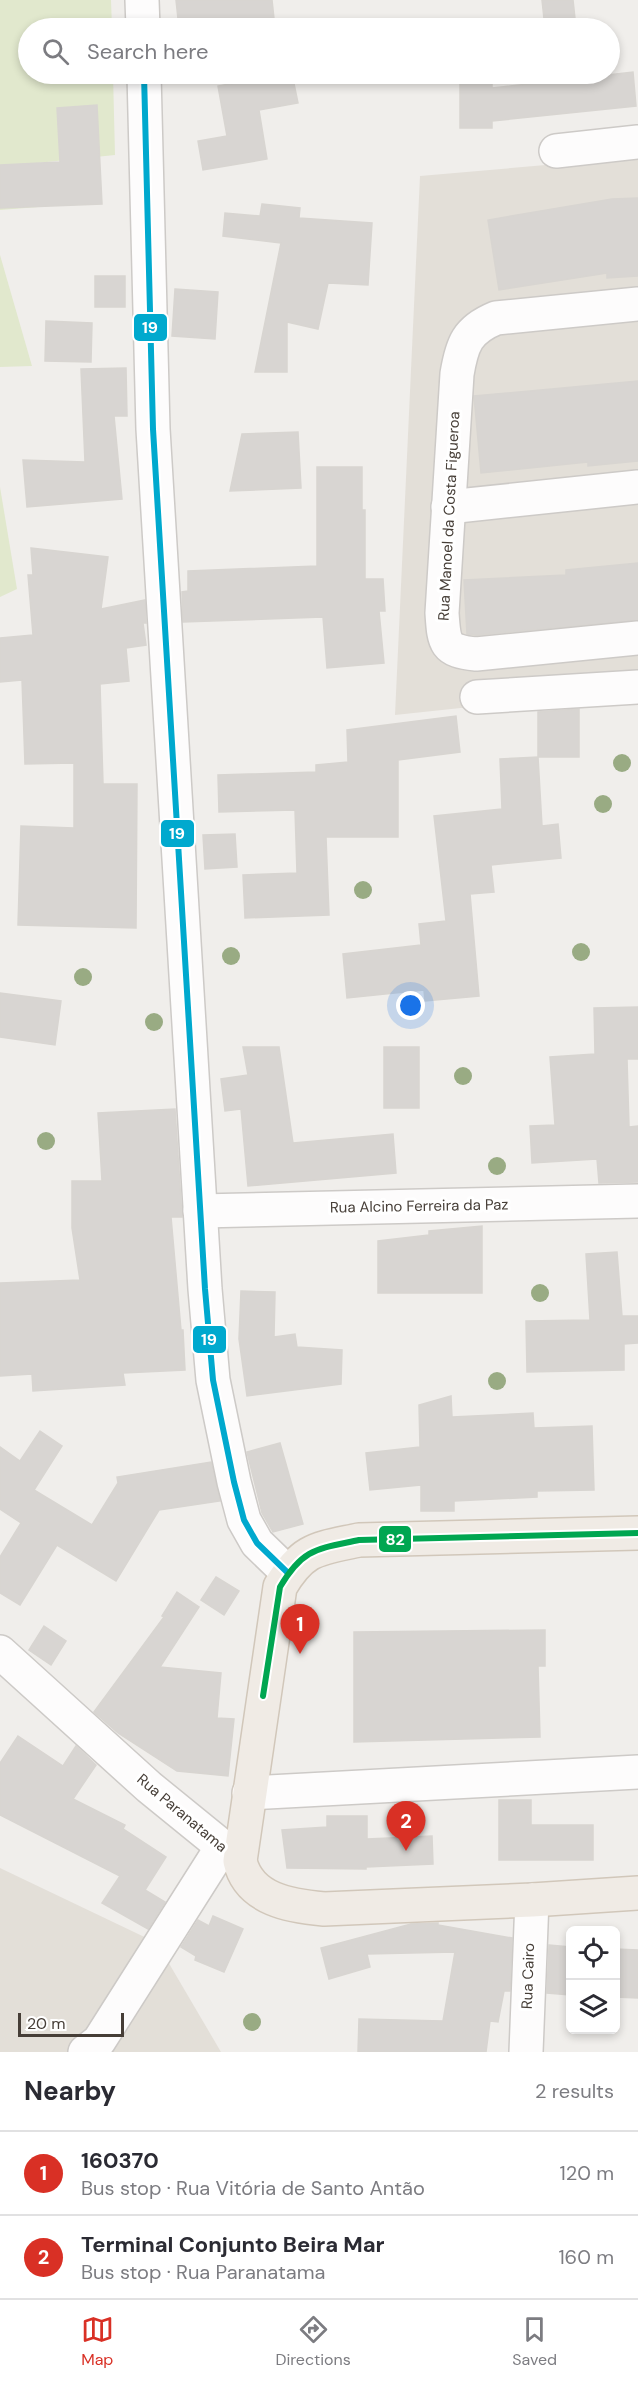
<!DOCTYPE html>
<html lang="en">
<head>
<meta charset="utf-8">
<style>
	body { margin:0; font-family:"DM Sans",sans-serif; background:#f2f2f3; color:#2b2b33 }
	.controls { position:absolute; right:18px; bottom:18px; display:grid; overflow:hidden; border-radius:9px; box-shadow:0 3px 9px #0003 }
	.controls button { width:54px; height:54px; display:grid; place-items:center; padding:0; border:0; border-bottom:2px solid #e1e1e2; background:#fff; color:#2b2b33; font:30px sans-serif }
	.scale { position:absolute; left:18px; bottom:15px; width:106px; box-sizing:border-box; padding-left:6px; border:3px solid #463e37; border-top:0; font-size:16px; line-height:21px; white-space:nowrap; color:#463e37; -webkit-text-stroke:4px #fff; paint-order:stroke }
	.you { position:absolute; left:411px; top:1006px; width:21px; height:21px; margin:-15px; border:4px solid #fff; border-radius:50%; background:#1a73e8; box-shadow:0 0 0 9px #1a73e833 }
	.badge { display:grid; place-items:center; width:39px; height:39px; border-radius:50%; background:#d93025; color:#fff; font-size:20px; font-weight:700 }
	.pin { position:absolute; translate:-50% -50px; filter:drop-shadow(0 2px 3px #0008) }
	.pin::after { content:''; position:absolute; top:32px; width:21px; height:18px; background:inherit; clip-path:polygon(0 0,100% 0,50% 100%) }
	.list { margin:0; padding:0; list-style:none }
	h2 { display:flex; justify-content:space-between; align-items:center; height:78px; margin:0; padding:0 24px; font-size:26px }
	h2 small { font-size:20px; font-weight:400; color:#7c7c81 }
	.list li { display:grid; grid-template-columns:39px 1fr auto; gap:18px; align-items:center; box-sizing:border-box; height:84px; padding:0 24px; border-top:2px solid #e1e1e2 }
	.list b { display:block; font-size:22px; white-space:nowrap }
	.list p { margin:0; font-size:20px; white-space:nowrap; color:#7c7c81 }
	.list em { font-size:20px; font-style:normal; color:#7c7c81 }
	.icon { flex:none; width:33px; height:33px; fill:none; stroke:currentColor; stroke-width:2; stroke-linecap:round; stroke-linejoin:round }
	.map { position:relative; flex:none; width:638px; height:2052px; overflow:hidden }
	.search { position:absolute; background:#fff; box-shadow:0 3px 9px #0003; left:18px; right:18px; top:18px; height:66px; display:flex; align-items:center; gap:15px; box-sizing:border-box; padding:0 21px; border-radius:33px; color:#7c7c81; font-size:22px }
	.sheet { height:246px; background:#fff }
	nav { display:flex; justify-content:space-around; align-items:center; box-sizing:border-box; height:84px; border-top:2px solid #e1e1e2; background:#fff; font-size:16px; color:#7c7c81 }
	nav a { display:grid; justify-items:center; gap:3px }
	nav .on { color:#d93025 }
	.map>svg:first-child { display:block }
	.residential { fill:#e3dfd8 }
	.green { fill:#e1e8cd }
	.building { fill:#d8d5d2; stroke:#d8d5d1; stroke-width:1.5 }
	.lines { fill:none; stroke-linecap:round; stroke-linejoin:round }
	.minor-casing { stroke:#cdcac7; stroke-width:36 }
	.major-casing { stroke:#d1c7ba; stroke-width:36 }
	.minor { stroke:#fdfcfc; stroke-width:33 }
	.major { stroke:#f0ebe5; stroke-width:33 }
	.bus-1-casing { stroke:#fff; stroke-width:10 }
	.bus-2-casing { stroke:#fff; stroke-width:10 }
	.bus-1 { stroke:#00a9ce; stroke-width:6 }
	.bus-2 { stroke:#00a651; stroke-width:6 }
	.tree { fill:#99ab83 }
	.labels { text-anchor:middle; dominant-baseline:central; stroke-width:6; stroke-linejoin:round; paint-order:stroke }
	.street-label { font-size:15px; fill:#463e37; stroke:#fff }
	.line-badge { stroke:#fff; stroke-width:2 }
	.badge-label { font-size:16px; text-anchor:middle; font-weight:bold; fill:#fff }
</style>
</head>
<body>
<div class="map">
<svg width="638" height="2052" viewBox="0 0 638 2052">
	<rect width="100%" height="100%" fill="#f0eeeb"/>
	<g class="residential">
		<polygon points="638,157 638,689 395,715 420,176"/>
		<polygon points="0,1868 157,1943 221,2052 0,2052"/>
	</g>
	<g class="green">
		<polygon points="0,0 111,0 112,28 28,28 28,74 113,74 115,155 37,163 39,207 0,210"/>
		<polygon points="0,255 32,366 0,367"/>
		<polygon points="0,487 17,589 0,597"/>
	</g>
	<g class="building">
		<polygon points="176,0 272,0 275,28 179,28"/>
		<polygon points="542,0 573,0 576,28 545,28"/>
		<polygon points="633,72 636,106 492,121 492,128 460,128 460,74 492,74 492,88"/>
		<polygon points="282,74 292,74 298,103 259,110 267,159 203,170 198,141 227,136 218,86"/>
		<polygon points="97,105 102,204 0,208 0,165 60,162 57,108"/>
		<polygon points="638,198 638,276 607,278 607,273 499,290 488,220 612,199"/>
		<polygon points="262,204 300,208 299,218 372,223 368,285 328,283 318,329 287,322 287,372 255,372 281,243 223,236 225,213 260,216"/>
		<rect x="95" y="276" width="30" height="31"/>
		<polygon points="175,289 218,292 215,339 172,336"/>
		<polygon points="46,321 92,323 91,362 45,361"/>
		<polygon points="126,368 127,416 114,416 122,499 27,507 23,460 85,462 81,369"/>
		<polygon points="638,381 638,461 588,466 588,462 481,473 474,396"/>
		<polygon points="298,432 301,488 230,491 242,434"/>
		<polygon points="317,467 362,467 362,510 365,510 365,579 383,579 385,611 379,611 384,663 327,668 323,617 183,622 182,592 188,591 188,571 317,566"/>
		<polygon points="31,548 108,557 101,609 145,600 146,623 143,623 146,645 126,648 129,681 100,684 103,784 137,784 136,928 18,925 21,826 74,828 74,763 25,764 22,680 0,682 0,638 33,635 28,575 33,575"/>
		<polygon points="638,563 638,620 476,635 467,634 464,580 566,575 566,570"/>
		<polygon points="579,709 579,757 538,757 538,712"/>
		<polygon points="456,716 460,752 398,760 398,837 326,837 329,915 245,918 243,875 297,873 295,810 219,812 218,775 316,772 316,765 348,762 347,730"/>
		<polygon points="538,757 542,826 558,824 561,858 491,865 494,892 470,894 479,996 425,1001 424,990 347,998 343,954 421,945 419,924 446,921 434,816 502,809 500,759"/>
		<polygon points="235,834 237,867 205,869 203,835"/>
		<polygon points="0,993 61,1001 55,1045 0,1037"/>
		<polygon points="638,1007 638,1059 627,1059 629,1127 638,1126 638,1182 599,1183 597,1159 532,1163 530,1126 555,1125 550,1057 595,1054 594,1008"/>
		<polygon points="243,1047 279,1047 293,1143 393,1134 396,1173 248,1186 241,1109 225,1111 221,1079 248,1075"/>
		<rect x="384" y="1047" width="35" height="61"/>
		<polygon points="175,1109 182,1217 171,1217 181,1330 183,1330 185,1370 123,1373 125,1385 33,1391 32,1374 0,1376 0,1283 80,1280 72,1228 72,1181 102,1181 98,1113"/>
		<polygon points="482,1226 482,1293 378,1293 378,1241 429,1235 429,1231"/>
		<polygon points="617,1252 622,1316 638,1316 638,1343 624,1344 624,1370 527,1372 526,1321 590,1320 586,1254"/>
		<polygon points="241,1291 275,1292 274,1337 295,1334 297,1347 342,1350 341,1384 247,1396 239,1339"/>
		<polygon points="451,1396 452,1417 533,1413 534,1428 592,1426 594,1490 537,1491 537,1497 454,1501 454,1511 421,1511 421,1485 370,1490 366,1453 420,1447 419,1405"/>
		<polygon points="40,1431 62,1446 34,1490 92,1525 118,1483 117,1477 211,1462 220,1501 159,1510 116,1581 57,1545 20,1605 0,1593 0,1557 21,1523 0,1509 0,1447 20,1461"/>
		<polygon points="280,1443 303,1524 273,1532 262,1513 247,1452"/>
		<polygon points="216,1577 239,1591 224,1615 201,1600"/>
		<polygon points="177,1592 199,1607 160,1667 221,1673 217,1718 234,1719 228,1776 177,1771 118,1733 94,1712 164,1617 162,1616"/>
		<polygon points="44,1626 66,1641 51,1665 29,1650"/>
		<polygon points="545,1630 545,1666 538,1666 540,1737 354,1742 354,1632"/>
		<polygon points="18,1736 63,1766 76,1746 96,1765 73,1799 125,1825 123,1829 166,1857 145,1890 165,1902 148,1929 102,1903 120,1876 0,1815 0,1763"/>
		<polygon points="499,1800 531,1800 531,1825 593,1825 593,1860 499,1860"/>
		<polygon points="327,1816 367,1816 367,1839 432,1836 433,1864 366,1867 366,1869 287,1868 282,1830 327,1827"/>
		<polygon points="213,1916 243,1929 224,1972 195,1960 196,1956 181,1947 198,1920 209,1926"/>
		<polygon points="438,1923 438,1925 512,1938 510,1991 504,1991 498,2022 490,2021 486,2052 358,2052 359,2019 443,2021 455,1952 367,1954 370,1967 329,1979 321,1948 411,1924"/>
		<polygon points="549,1945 570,1947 570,1995 547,1993"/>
		<polygon points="615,1949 638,1950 638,1998 615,1997"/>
	</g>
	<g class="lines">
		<g class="minor-casing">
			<g id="minor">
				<polyline points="142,0 143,28"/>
				<polyline points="144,74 153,429 205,1289 213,1380 234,1482 244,1520 257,1543 288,1573"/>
				<polyline points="556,151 638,142"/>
				<path d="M638 304 496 318C467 330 462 344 457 374L442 613C444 643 444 651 476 654L638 638"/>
				<polyline points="448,507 638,487"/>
				<polyline points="477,697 638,687"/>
				<polyline points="200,1211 638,1201"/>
				<polyline points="0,1652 149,1787 240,1861"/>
				<polyline points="249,1793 638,1772"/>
				<polyline points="85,2052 99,2041 222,1847"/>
				<polyline points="526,2052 532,1900"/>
			</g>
		</g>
		<g class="major-casing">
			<path id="major" d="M638 1533 359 1540C317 1549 303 1548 280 1587L240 1861C249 1900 291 1906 324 1909L532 1900 638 1893"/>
		</g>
		<use href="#minor" class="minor"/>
		<use href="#major" class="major"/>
		<g class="bus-1-casing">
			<polyline id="bus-1" points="144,74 153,429 205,1289 213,1380 234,1482 244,1520 257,1543 288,1573"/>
		</g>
		<g class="bus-2-casing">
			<path id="bus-2" d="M263 1696 280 1587C303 1548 317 1549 359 1540L638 1533"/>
		</g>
		<use href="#bus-1" class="bus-1"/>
		<use href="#bus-2" class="bus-2"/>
	</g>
	<g class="tree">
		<circle cx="622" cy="763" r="9"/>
		<circle cx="603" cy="804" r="9"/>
		<circle cx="363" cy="890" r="9"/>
		<circle cx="581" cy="952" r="9"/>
		<circle cx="231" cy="956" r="9"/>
		<circle cx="83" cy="977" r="9"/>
		<circle cx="154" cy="1022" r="9"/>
		<circle cx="463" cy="1076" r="9"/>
		<circle cx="46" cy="1141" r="9"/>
		<circle cx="497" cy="1166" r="9"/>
		<circle cx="540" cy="1293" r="9"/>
		<circle cx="497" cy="1381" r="9"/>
		<circle cx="252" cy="2022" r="9"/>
	</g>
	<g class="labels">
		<g class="street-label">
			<text transform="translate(449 516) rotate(-87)">Rua Manoel da Costa Figueroa</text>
			<text transform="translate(419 1206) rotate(-1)">Rua Alcino Ferreira da Paz</text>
			<text transform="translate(182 1813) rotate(40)">Rua Paranatama</text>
			<text transform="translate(528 1976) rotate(-88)">Rua Cairo</text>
		</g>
	</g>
	<g class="line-badge">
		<rect x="133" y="313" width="35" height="29" rx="6" fill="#00a9ce"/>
		<rect x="160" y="819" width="35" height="29" rx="6" fill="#00a9ce"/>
		<rect x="192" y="1325" width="35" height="29" rx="6" fill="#00a9ce"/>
		<rect x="378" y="1525" width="34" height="28" rx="6" fill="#00a651"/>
	</g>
	<g class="badge-label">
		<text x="150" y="333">19</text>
		<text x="177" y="839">19</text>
		<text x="209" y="1345">19</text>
		<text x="395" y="1545">82</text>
	</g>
</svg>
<div class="controls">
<button><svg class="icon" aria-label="locate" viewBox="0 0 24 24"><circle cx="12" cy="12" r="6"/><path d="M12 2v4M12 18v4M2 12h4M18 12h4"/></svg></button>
<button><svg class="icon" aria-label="layers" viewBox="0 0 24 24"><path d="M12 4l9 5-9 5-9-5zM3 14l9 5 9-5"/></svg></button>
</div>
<div class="scale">20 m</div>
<div class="you"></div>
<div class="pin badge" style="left:300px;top:1654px">1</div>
<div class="pin badge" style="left:406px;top:1851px">2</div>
<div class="search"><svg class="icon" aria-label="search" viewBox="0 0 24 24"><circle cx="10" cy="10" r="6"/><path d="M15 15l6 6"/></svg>Search here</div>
</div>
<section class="sheet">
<h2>Nearby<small>2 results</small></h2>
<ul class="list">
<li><span class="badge">1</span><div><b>160370</b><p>Bus stop · Rua Vitória de Santo Antão</p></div><em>120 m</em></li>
<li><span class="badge">2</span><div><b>Terminal Conjunto Beira Mar</b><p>Bus stop · Rua Paranatama</p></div><em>160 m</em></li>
</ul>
</section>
<nav>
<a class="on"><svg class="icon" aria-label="map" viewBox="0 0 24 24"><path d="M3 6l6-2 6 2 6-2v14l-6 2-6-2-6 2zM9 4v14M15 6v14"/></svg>Map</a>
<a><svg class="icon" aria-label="directions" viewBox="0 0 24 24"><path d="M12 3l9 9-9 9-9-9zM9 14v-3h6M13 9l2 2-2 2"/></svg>Directions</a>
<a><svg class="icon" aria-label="saved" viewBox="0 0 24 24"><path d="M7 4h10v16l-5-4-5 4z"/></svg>Saved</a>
</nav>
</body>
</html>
